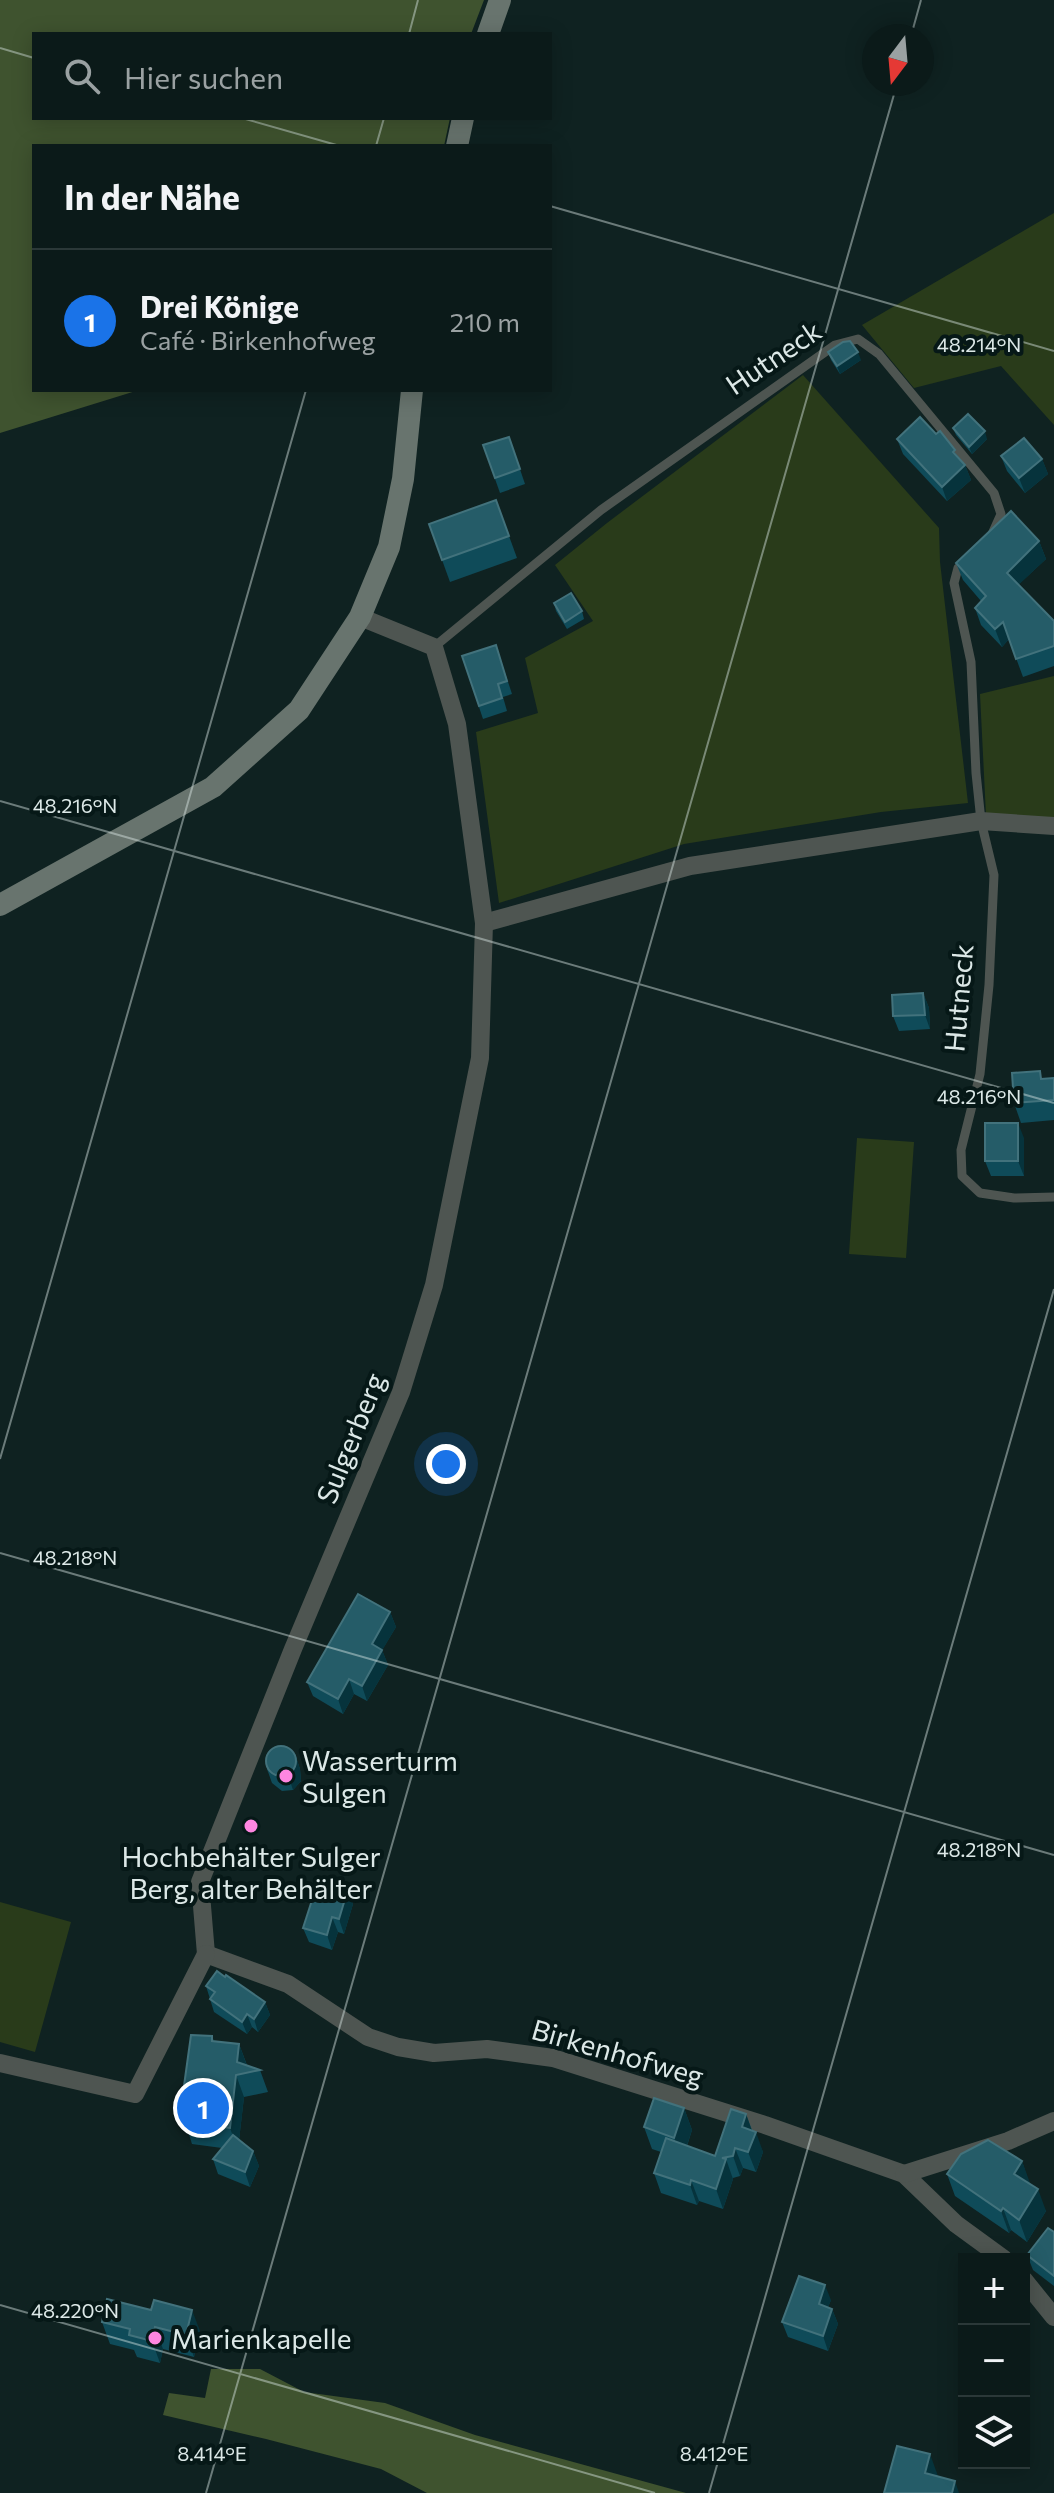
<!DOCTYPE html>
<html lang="de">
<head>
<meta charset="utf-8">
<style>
	body { margin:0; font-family:Commissioner,sans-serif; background:#142322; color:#f1f3f6 }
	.controls { position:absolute; right:24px; bottom:24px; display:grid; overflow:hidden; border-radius:0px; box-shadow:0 4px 20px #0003 }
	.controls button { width:72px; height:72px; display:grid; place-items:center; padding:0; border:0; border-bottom:2px solid #2b3838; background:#0b1a19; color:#f1f3f6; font:40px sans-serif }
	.compass { position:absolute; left:862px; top:24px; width:72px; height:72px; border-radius:50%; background:#0b1a19; box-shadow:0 4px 20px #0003; rotate:196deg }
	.you { position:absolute; left:446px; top:1464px; width:28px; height:28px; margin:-20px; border:6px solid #fff; border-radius:50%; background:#1a73e8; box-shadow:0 0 0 12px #1a73e833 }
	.badge { display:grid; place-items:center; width:52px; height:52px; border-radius:50%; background:#1a73e8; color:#fff; font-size:26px; font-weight:700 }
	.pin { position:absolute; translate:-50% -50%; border:4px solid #fff; box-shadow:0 2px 8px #0006 }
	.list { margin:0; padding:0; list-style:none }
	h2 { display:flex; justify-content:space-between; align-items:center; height:104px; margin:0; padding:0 32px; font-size:34px }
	h2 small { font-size:26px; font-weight:400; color:#9aa1a2 }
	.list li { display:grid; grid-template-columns:52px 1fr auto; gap:24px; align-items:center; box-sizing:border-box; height:144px; padding:0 32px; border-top:2px solid #2b3838 }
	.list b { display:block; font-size:30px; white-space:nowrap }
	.list p { margin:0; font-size:26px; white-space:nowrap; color:#9aa1a2 }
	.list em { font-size:26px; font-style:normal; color:#9aa1a2 }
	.icon { flex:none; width:44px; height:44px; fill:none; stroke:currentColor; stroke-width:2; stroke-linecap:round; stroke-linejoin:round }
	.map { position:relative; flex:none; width:1054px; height:2493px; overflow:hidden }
	.search { position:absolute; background:#0b1a19; box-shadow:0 4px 20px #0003; left:32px; top:32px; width:520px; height:88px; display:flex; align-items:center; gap:20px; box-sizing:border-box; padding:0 28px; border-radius:0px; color:#9aa1a2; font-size:30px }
	.panel { position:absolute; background:#0b1a19; box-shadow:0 4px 20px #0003; left:32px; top:144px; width:520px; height:248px; border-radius:0px }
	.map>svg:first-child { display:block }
	.green { fill:#293b1a }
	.forest { fill:#3f532f }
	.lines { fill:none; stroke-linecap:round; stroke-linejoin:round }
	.service { stroke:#4e5551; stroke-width:9 }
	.minor { stroke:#4e5551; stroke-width:18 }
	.secondary { stroke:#68746e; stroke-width:22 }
	.wall { fill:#0f4b59 }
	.shaded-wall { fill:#06333c }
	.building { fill:#255c68; stroke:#42727c; stroke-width:2 }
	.ticks { fill:none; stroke:#dce8e7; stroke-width:2; stroke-opacity:0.45 }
	.poi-dot { fill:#fe86e0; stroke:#061817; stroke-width:3 }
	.labels { text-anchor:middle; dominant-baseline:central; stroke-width:8; stroke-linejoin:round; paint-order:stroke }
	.street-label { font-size:28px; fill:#dce8e7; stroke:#061817 }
	.poi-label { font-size:28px; fill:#dce8e7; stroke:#061817; text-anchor:start }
	.ticks-label { font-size:20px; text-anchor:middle; fill:#dce8e7; stroke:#061817; stroke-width:8; stroke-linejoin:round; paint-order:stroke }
</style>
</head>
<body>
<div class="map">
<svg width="1054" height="2493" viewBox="0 0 1054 2493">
	<rect width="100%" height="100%" fill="#0f2221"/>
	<g class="green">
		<polygon points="1054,213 1054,425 1001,366 914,388 862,325"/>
		<polygon points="803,375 939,528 940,562 968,803 881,812 684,844 499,903 476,732 538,713 525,658 593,621 555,565 607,523"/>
		<polygon points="1054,676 1054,820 986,815 980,694"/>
		<polygon points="857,1138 914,1142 906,1258 849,1254"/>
		<polygon points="0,1902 71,1922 35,2052 0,2042"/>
	</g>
	<g class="forest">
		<polygon points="0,0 484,0 471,34 34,34 34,118 450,118 444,146 34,146 34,390 139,390 0,433"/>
		<polygon points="211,2369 260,2369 304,2392 385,2403 475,2435 686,2493 427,2493 381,2469 266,2439 163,2415 169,2393 205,2398"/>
	</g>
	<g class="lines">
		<g class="service">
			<polyline points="965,562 958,568 954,583 971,662 976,773 981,821 994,875 989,985 980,1074 961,1150 962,1176 980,1193 1014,1198 1054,1197"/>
			<polyline points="434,647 601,510 835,345 858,339 879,354 994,493 1001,514 992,534"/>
		</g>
		<g class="minor">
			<polyline points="484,923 690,866 981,821 1054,826"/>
			<polyline points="206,1954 200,1882 293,1649 401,1392 434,1285 480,1058 484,923 457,724 434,647 360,617"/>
			<polyline points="206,1954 288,1984 368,2037 398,2047 434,2053 487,2049 553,2058 765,2125 904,2174 956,2224 1004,2259"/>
			<polyline points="0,2063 135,2094 206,1954"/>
			<polyline points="904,2174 1008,2141 1054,2121"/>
			<polyline points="1024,2280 1054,2317"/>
		</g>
		<g class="secondary">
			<polyline points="488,34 500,0"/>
			<polyline points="457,146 463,118"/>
			<polyline points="0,905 213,787 299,710 360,617 389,547 403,479 412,390"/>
		</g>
	</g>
	<g class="wall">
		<polygon points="828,352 861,360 840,374 831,360"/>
		<polygon points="953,428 987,439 972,454 956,435"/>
		<polygon points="509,437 525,484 500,493 483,445"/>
		<polygon points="897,439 958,457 965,465 971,480 947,501 903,454"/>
		<polygon points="1001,456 1042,459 1048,474 1025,493 1007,471"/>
		<polygon points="496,500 517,558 450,582 429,524"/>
		<polygon points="1039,541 1046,559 1018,585 1054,621 1054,666 1023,677 1009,639 1002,647 981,625 975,608 981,601 963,580 956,563"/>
		<polygon points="554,603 582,611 584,619 567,629 556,611"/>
		<polygon points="496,645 512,694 503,697 507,711 483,719 462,656"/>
		<polygon points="923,993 929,1008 930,1029 899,1031 893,1016"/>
		<polygon points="1054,1078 1054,1120 1021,1123 1014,1103 1043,1079"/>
		<polygon points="1024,1138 1024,1176 991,1176 985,1161"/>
		<polygon points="390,1612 396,1627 382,1650 388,1665 367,1701 354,1694 343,1714 313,1696 307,1682"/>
		<polygon points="295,1754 300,1769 301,1781 293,1790 282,1791 272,1783 267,1769"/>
		<polygon points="348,1889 353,1904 344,1934 338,1932 332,1950 309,1942 303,1928 318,1899"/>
		<polygon points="206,1986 265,2002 270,2015 258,2032 252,2027 247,2034 214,2012"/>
		<polygon points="212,2036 214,2041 239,2044 247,2065 260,2070 268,2092 244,2097 239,2140 253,2151 259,2166 250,2187 218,2174 213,2159 222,2148 192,2144 177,2096 183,2093"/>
		<polygon points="684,2108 692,2130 687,2146 715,2156 746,2114 752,2130 763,2152 756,2172 743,2168 740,2176 733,2178 733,2179 723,2209 699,2201 697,2205 661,2193 654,2173 661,2152 652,2149 644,2127"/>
		<polygon points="1022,2161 1029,2183 1046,2211 1027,2242 1011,2230 1009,2233 955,2196 947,2174"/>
		<polygon points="1054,2232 1054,2286 1033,2270 1027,2255"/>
		<polygon points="831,2300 828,2307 832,2309 838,2324 828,2351 788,2337 782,2322"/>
		<polygon points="102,2322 200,2331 194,2357 163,2349 160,2363 137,2357 134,2350 110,2344"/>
	</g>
	<g class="shaded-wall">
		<polygon points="858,352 861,360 840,374 837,366"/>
		<polygon points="985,431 987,439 972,454 969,447"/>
		<polygon points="1042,459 1048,474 1025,493 1019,478"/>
		<polygon points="965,465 971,480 947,501 942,487"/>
		<polygon points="1039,541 1046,559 1013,590 1007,573"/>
		<polygon points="1003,622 1009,639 1002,647 995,629"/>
		<polygon points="923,993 929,1008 930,1029 925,1015"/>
		<polygon points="1018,1123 1024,1138 1024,1176 1018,1161"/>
		<polygon points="390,1612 396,1627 377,1659 372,1644"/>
		<polygon points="382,1650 388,1665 367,1701 362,1686"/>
		<polygon points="349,1679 354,1694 343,1714 338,1699"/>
		<polygon points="295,1754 300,1769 301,1781 293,1790 288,1775"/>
		<polygon points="348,1889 353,1904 344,1934 339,1919"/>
		<polygon points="332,1917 338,1932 332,1950 327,1935"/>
		<polygon points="265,2002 270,2015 258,2032 254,2019"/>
		<polygon points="247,2014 252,2027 247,2034 242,2022"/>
		<polygon points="239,2044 247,2066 237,2062"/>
		<polygon points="236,2075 244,2097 238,2150 230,2128"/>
		<polygon points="684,2108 692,2130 682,2160 674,2138"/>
		<polygon points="746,2114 753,2134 742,2127"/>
		<polygon points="756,2132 763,2152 756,2172 748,2152"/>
		<polygon points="735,2148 743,2168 740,2176 733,2156"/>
		<polygon points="253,2151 259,2166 250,2187 245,2172"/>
		<polygon points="726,2159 733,2179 723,2209 716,2189"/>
		<polygon points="1022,2161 1030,2183 1022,2196 1014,2174"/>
		<polygon points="691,2180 699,2201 697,2205 690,2185"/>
		<polygon points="1038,2189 1046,2211 1027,2242 1019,2220"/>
		<polygon points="1003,2208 1011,2230 1009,2233 1001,2211"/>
		<polygon points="825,2285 831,2300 824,2318 819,2304"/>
		<polygon points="832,2309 838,2324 828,2351 823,2336"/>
		<polygon points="192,2310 200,2331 194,2357 186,2335"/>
		<polygon points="155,2327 163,2349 160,2363 152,2341"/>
		<polygon points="930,2454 938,2476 925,2473"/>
		<polygon points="955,2481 959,2493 952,2493"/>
	</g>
	<g class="building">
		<polygon points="850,341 858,352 837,366 828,352 843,342"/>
		<polygon points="968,414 985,431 969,447 953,428"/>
		<polygon points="920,417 936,434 940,431 955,450 953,452 965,465 942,487 897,439"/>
		<polygon points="509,437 520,469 495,478 483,445"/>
		<polygon points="1024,438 1042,459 1019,478 1001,456"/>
		<polygon points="496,500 509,536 442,560 429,524"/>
		<polygon points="1011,511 1039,541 1007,573 1054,621 1054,646 1016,659 1003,622 995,629 975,608 986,596 956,563"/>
		<polygon points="571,593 582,611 565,622 554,603"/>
		<polygon points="496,645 507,681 498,684 502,698 479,706 462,656"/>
		<polygon points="923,993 925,1015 893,1016 892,995"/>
		<polygon points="1040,1071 1041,1079 1054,1078 1054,1100 1014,1103 1012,1073"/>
		<rect x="985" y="1123" width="33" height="38"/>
		<polygon points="358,1594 390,1612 372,1644 382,1650 362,1686 349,1679 338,1699 307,1682"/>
		<circle cx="281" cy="1761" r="15"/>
		<polygon points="323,1882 348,1889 339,1919 332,1917 327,1935 303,1928 313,1897 318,1899"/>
		<polygon points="217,1971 225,1977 226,1975 265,2002 254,2019 247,2014 242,2022 210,1999 215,1992 206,1986"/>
		<polygon points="191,2035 212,2036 212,2041 239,2044 237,2062 260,2070 236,2075 230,2128 184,2122 186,2104 177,2096 183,2093"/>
		<polygon points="654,2098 684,2108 674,2138 644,2127"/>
		<polygon points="731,2109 746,2114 742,2127 756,2132 748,2152 735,2148 733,2156 722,2158 726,2159 716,2189 691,2180 690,2185 654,2173 666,2138 715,2156"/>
		<polygon points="233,2135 253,2151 245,2172 213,2159"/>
		<polygon points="988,2140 1022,2161 1014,2174 1038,2189 1019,2220 1003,2208 1001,2211 947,2174 961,2154"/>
		<polygon points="1048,2228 1054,2232 1054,2276 1027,2255"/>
		<polygon points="799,2276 825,2285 819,2304 832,2309 823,2336 782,2322"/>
		<polygon points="107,2299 151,2310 154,2300 192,2310 186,2335 155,2327 152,2341 129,2335 130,2329 102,2322"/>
		<polygon points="897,2446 930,2454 925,2473 955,2481 952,2493 884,2493"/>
	</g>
	<path class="ticks" d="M409 34 418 0M911 36 921 0M0 48 34 58M242 118 340 146M376 146 384 118M550 206 1054 351M0 801 1054 1103M0 1459 306 390M0 1553 1054 1855M0 2305 655 2493M206 2493 897 84M709 2493 1054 1289"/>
	<g class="poi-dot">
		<circle cx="286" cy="1776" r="8"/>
		<circle cx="251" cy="1826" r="8"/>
		<circle cx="155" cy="2338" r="8"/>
	</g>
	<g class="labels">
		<g class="street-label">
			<text transform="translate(773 357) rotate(-34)">Hutneck</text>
			<text transform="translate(958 998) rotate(-85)">Hutneck</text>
			<text transform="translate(350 1438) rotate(-68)">Sulgerberg</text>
			<text transform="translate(618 2052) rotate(16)">Birkenhofweg</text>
		</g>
		<g class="poi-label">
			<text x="302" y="1760">Wasserturm<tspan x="302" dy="32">Sulgen</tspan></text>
			<text x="251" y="1856" text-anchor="middle">Hochbehälter Sulger<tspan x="251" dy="32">Berg, alter Behälter</tspan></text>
			<text x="171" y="2338">Marienkapelle</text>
		</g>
	</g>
	<g class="ticks-label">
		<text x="979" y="352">48.214°N</text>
		<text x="75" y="813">48.216°N</text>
		<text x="979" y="1104">48.216°N</text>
		<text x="75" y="1565">48.218°N</text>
		<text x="979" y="1857">48.218°N</text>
		<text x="75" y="2318">48.220°N</text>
		<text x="212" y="2461">8.414°E</text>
		<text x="714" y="2461">8.412°E</text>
	</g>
</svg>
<div class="controls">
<button>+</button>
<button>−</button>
<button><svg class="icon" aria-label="layers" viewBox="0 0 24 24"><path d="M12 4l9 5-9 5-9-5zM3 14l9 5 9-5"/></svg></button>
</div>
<svg class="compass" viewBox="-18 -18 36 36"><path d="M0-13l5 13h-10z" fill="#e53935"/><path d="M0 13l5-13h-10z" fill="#9aa1a2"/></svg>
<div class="you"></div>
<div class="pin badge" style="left:203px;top:2108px">1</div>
<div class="search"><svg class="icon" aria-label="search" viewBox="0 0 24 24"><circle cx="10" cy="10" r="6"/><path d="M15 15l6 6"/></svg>Hier suchen</div>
<section class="panel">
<h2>In der Nähe<small></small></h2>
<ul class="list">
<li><span class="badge">1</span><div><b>Drei Könige</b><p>Café · Birkenhofweg</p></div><em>210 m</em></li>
</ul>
</section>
</div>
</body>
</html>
